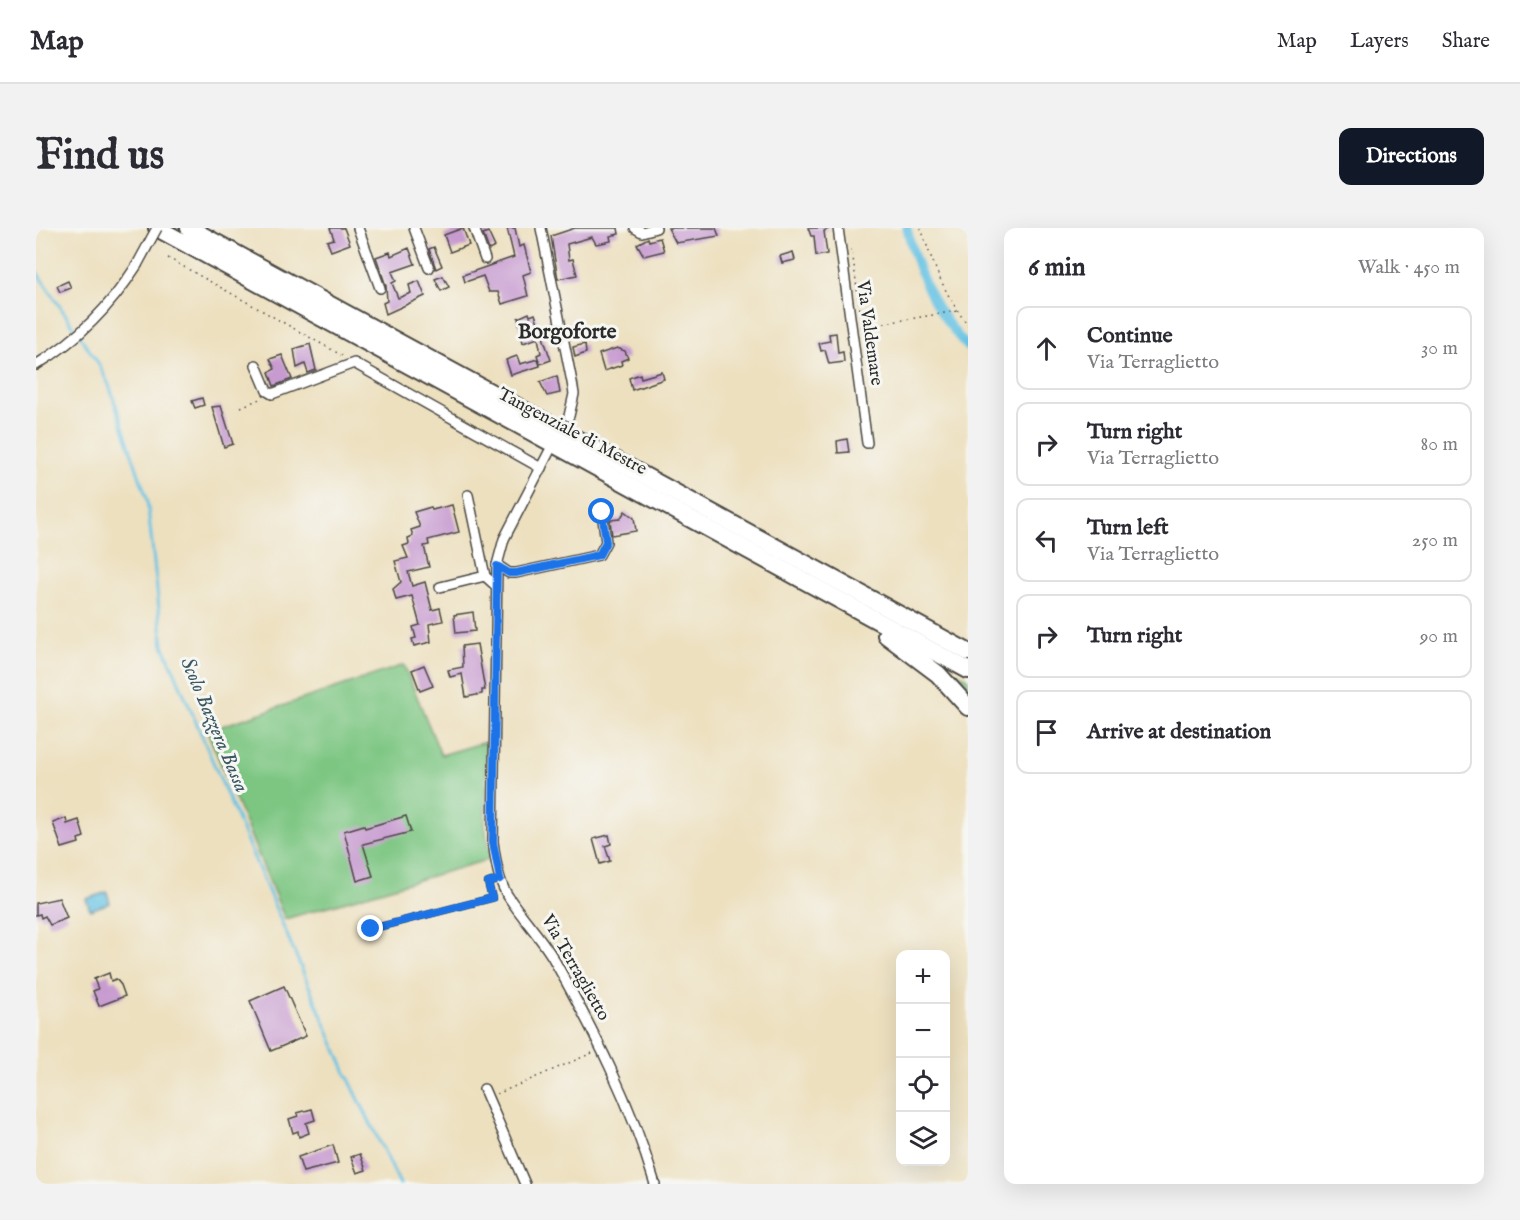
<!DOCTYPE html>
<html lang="en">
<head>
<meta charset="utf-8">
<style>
	body { margin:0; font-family:"IM FELL English",serif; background:#f2f2f3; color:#2b2b33 }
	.controls { position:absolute; right:18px; bottom:18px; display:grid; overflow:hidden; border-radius:12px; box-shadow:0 6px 24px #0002 }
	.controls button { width:54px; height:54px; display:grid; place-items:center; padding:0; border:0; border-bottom:2px solid #e1e1e2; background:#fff; color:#2b2b33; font:30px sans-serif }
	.stop { position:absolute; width:18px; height:18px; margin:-14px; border:4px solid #1a73e8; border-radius:50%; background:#fff }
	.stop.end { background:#1a73e8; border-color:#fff; box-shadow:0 2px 6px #0008 }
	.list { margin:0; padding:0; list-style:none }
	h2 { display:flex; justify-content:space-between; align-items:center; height:78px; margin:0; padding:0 24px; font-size:26px }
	h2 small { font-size:20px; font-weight:400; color:#7c7c81 }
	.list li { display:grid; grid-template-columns:39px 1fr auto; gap:18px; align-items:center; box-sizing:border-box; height:84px; margin:0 12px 12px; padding:0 12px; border:2px solid #e1e1e2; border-radius:12px }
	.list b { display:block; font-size:22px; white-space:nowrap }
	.list p { margin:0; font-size:20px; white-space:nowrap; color:#7c7c81 }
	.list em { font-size:20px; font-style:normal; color:#7c7c81 }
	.icon { flex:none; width:33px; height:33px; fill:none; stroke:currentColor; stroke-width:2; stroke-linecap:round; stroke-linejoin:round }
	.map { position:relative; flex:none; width:932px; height:956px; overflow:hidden; border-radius:12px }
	header { display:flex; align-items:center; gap:36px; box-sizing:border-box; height:84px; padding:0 30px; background:#fff; border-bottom:2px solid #e1e1e2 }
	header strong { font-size:28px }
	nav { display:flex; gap:33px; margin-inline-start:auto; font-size:21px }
	.intro { display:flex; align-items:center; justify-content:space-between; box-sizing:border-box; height:144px; padding:0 36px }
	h1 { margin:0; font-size:42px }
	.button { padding:15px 27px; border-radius:12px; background:#111827; color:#fff; font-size:21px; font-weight:700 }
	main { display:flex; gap:36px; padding:0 36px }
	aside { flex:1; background:#fff; border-radius:12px; box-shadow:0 6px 24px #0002 }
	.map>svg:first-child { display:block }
	.green { fill:#7dc682; stroke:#547856; stroke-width:1.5 }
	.water { fill:#65c2e3; stroke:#487687; stroke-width:1.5 }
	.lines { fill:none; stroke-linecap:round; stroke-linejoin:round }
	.stream { stroke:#65c2e3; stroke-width:3 }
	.canal { stroke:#65c2e3; stroke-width:9 }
	.building { fill:#c79bd0 }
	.lane-casing { stroke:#484641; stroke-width:8 }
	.street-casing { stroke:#484641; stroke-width:12 }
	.highway-casing { stroke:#484641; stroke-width:20 }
	.path { stroke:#484641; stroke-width:1.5; stroke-dasharray:1.5 4.5; stroke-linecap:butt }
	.lane { stroke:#fff; stroke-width:4.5 }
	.street { stroke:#fff; stroke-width:9 }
	.highway { stroke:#fff; stroke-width:16 }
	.street-bridge-casing { stroke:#484641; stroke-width:12; stroke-linecap:butt }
	.street-bridge { stroke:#fff; stroke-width:9 }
	.route { stroke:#1a73e8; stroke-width:8 }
	.labels { text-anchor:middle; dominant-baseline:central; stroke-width:6; stroke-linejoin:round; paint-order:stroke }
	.street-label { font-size:18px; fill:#2b2b2b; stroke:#f6f6f2 }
	.water-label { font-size:20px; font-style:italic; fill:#3c5862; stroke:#f6f6f2 }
	.quarter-label { font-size:21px; font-weight:bold; fill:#2b2b2b; stroke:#f6f6f2 }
</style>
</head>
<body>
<header>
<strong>Map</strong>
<nav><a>Map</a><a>Layers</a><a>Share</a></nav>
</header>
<div class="intro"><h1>Find us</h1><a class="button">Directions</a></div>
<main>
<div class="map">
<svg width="932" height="956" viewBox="0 0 932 956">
	<rect width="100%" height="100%" fill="#f6f6f2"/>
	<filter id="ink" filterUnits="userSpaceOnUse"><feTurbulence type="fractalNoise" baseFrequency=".0167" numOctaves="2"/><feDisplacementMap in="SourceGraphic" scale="12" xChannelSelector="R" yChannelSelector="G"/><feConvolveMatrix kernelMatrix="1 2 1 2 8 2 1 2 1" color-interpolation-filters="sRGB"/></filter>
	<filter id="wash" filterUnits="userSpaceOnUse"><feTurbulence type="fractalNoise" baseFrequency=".008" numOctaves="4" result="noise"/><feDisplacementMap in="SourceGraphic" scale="24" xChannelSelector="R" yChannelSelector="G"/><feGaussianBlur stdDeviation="1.35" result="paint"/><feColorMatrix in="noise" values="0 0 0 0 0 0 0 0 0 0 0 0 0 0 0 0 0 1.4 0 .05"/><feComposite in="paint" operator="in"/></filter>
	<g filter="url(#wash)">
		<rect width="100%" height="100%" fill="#ede0bf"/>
		<g class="green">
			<polygon points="368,437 405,527 450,514 449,597 454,631 249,691 171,503"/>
			<polygon points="907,438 932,450 932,472 905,439"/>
		</g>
		<polygon class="water" points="71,664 74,675 54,682 50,671"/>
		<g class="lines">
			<polyline class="stream" points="0,43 62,135 73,157 111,271 127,417 311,847 364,956"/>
			<path class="canal" d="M871 0C881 45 900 86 932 119"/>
		</g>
		<g id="blocks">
			<g class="building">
				<polygon points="294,0 308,0 314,16 295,23 291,13 298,11"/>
				<polygon points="427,0 433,17 414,24 408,7"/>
				<polygon points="471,0 479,0 483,19 488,17 495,44 487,47 492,68 466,76 462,64 453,64 447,48 429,54 427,47 478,29"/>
				<polygon points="539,0 582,0 583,6 574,8 575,13 566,15 560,16 556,9 531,16 533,32 537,31 541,47 522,51 515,8"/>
				<polygon points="632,0 680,0 683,8 640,15"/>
				<polygon points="772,0 795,0 788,3 791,26 780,28 778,8 775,8"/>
				<polygon points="452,4 459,19 453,22 447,6"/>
				<polygon points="612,10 613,13 624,10 628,23 608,28 601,16"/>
				<polygon points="398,19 406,38 400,41 393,21"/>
				<polygon points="373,20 379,36 356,44 360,53 356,55 362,70 375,65 373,57 383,53 389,68 350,86 347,75 351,73 350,58 340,29 354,24 355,28"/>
				<polygon points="757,24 759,32 746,35 744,28"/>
				<polygon points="407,48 413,59 405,63 399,51"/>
				<polygon points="32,53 35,60 24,64 21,58"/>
				<polygon points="493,85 494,88 499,86 515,132 504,136 501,127 505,125 502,110 487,115 482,90"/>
				<polygon points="800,105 802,125 807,124 808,134 793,136 789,122 785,123 783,115 794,113 793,106"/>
				<polygon points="274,116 280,142 272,145 269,136 261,140 258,121"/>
				<polygon points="549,116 550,125 539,129 537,119"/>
				<polygon points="581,120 589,123 592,130 585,133 586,137 568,143 563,126"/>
				<polygon points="246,127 256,151 238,158 233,144 239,141 234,131"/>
				<polygon points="481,128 484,136 502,131 504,138 475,147 470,132"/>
				<polygon points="626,144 628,151 596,162 593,150 604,146 605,150"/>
				<polygon points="521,148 524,165 511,168 504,154"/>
				<polygon points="166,170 168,177 159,180 156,173"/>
				<polygon points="185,178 197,216 188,219 176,179"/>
				<polygon points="811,211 813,224 802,225 801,213"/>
				<polygon points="416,277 423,304 392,312 393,317 388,318 393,339 372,344 376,358 389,354 396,382 404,380 407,393 393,396 395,414 378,418 376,411 380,410 377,399 384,397 376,368 360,372 357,361 365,354 359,333 372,330 367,318 373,316 372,310 377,308 375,302 384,299 378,284 395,279 396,282"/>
				<polygon points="589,283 598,290 600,303 576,307 574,292 584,291"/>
				<polygon points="437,384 439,403 420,405 418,387"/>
				<polygon points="441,416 449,462 446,462 446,466 430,469 426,446 414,449 412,442 427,439 426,418"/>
				<polygon points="388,437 397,458 384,463 376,442"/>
				<polygon points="370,588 375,604 327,616 337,648 321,653 308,603 328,597 329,600"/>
				<polygon points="30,590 31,596 43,592 48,609 42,611 43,615 26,620 17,595"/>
				<polygon points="573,607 575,616 569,618 574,633 564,636 557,611"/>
				<polygon points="23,670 31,690 14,697 9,688 5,690 4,686 0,687 0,675"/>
				<polygon points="73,745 75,753 80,751 85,757 89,768 63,778 57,763 62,761 58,751"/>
				<polygon points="248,758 270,808 235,823 214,773"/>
				<polygon points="276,881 279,892 270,895 273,905 263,909 262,903 257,905 253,891 262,888 261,885"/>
				<polygon points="297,917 302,935 267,944 262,929"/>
				<polygon points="324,926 330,942 321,945 315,929"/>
			</g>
		</g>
	</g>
	<g filter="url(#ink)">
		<use href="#blocks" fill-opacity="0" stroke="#484641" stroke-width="1.5"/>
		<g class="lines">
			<g class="lane-casing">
				<polyline id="lane" points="335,701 456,670 452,655 464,651"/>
			</g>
			<g class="street-casing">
				<g id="street">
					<polyline points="322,0 344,60"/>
					<polyline points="378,0 393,40"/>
					<polyline points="438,0 449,31"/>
					<polyline points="505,0 536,154 538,166 533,188"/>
					<polyline points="599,0 606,4 620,0"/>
					<polyline points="802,0 831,215"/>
					<path d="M0 137C43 111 74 79 101 37"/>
					<polyline points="220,137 231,163 236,166 318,135 505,240"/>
					<path d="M513 224 468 311 461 337 457 614C460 633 462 655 474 671 488 692 504 708 517 730 559 805 594 873 619 956"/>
					<polyline points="432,267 449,348 460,358"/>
					<polyline points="461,337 473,345 480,345 563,327 570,314 566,284"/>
					<polyline points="404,359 449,348"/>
					<polyline points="448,861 489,956"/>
				</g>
			</g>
			<g class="highway-casing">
				<g id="highway">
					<polyline points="121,0 932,442"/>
					<polyline points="153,0 932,424"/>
					<polyline points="850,407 902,446 932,479"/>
				</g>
			</g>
			<g class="path">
				<path d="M885 0C896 34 909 68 932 97"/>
				<polyline points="814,22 816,22 826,99 921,83"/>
				<polyline points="132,30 307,128"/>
				<polyline points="205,179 226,170"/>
				<polyline points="461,866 556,825"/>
			</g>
			<use href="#lane" class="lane"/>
			<use href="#street" class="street"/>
			<use href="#highway" class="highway"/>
			<g class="street-bridge-casing">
				<polyline id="street-bridge" points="101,37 121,0"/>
			</g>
			<use href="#street-bridge" class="street-bridge"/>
		</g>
	</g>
	<g class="lines" filter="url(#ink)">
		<polyline class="route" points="335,701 456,670 452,655 464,651 457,614 461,338 473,345 480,345 563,327 570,314 566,284"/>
	</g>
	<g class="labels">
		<g class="street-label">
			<text transform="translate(833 105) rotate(82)">Via Valdemare</text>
			<text transform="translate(536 204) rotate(28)">Tangenziale di Mestre</text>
			<text transform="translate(539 740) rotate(60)">Via Terraglietto</text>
		</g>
		<g class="water-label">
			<text transform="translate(178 497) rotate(67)">Scolo Bazzera Bassa</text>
		</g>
		<g class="quarter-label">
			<text x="531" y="104">Borgoforte</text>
		</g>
	</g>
</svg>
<div class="controls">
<button>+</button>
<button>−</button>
<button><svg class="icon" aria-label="locate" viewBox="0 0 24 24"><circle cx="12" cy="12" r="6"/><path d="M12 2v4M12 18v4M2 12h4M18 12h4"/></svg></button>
<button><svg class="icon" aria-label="layers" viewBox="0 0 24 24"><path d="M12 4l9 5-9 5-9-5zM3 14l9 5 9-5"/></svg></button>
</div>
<div class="stop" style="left:566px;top:284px"></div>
<div class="stop end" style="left:335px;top:701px"></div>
</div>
<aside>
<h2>6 min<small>Walk · 450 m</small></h2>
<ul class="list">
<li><svg class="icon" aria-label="ahead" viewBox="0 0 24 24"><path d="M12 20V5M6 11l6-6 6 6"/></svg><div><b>Continue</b><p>Via Terraglietto</p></div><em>30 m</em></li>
<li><svg class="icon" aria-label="right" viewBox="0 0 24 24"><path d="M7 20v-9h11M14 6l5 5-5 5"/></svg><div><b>Turn right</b><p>Via Terraglietto</p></div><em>80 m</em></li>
<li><svg class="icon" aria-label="left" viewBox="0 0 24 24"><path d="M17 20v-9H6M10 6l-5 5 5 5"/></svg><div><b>Turn left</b><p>Via Terraglietto</p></div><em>250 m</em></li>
<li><svg class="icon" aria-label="right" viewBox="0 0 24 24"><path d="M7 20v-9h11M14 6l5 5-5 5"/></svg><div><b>Turn right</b></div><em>90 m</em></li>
<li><svg class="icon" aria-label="arrive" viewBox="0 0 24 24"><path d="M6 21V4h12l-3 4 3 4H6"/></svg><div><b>Arrive at destination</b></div></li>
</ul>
</aside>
</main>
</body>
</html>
